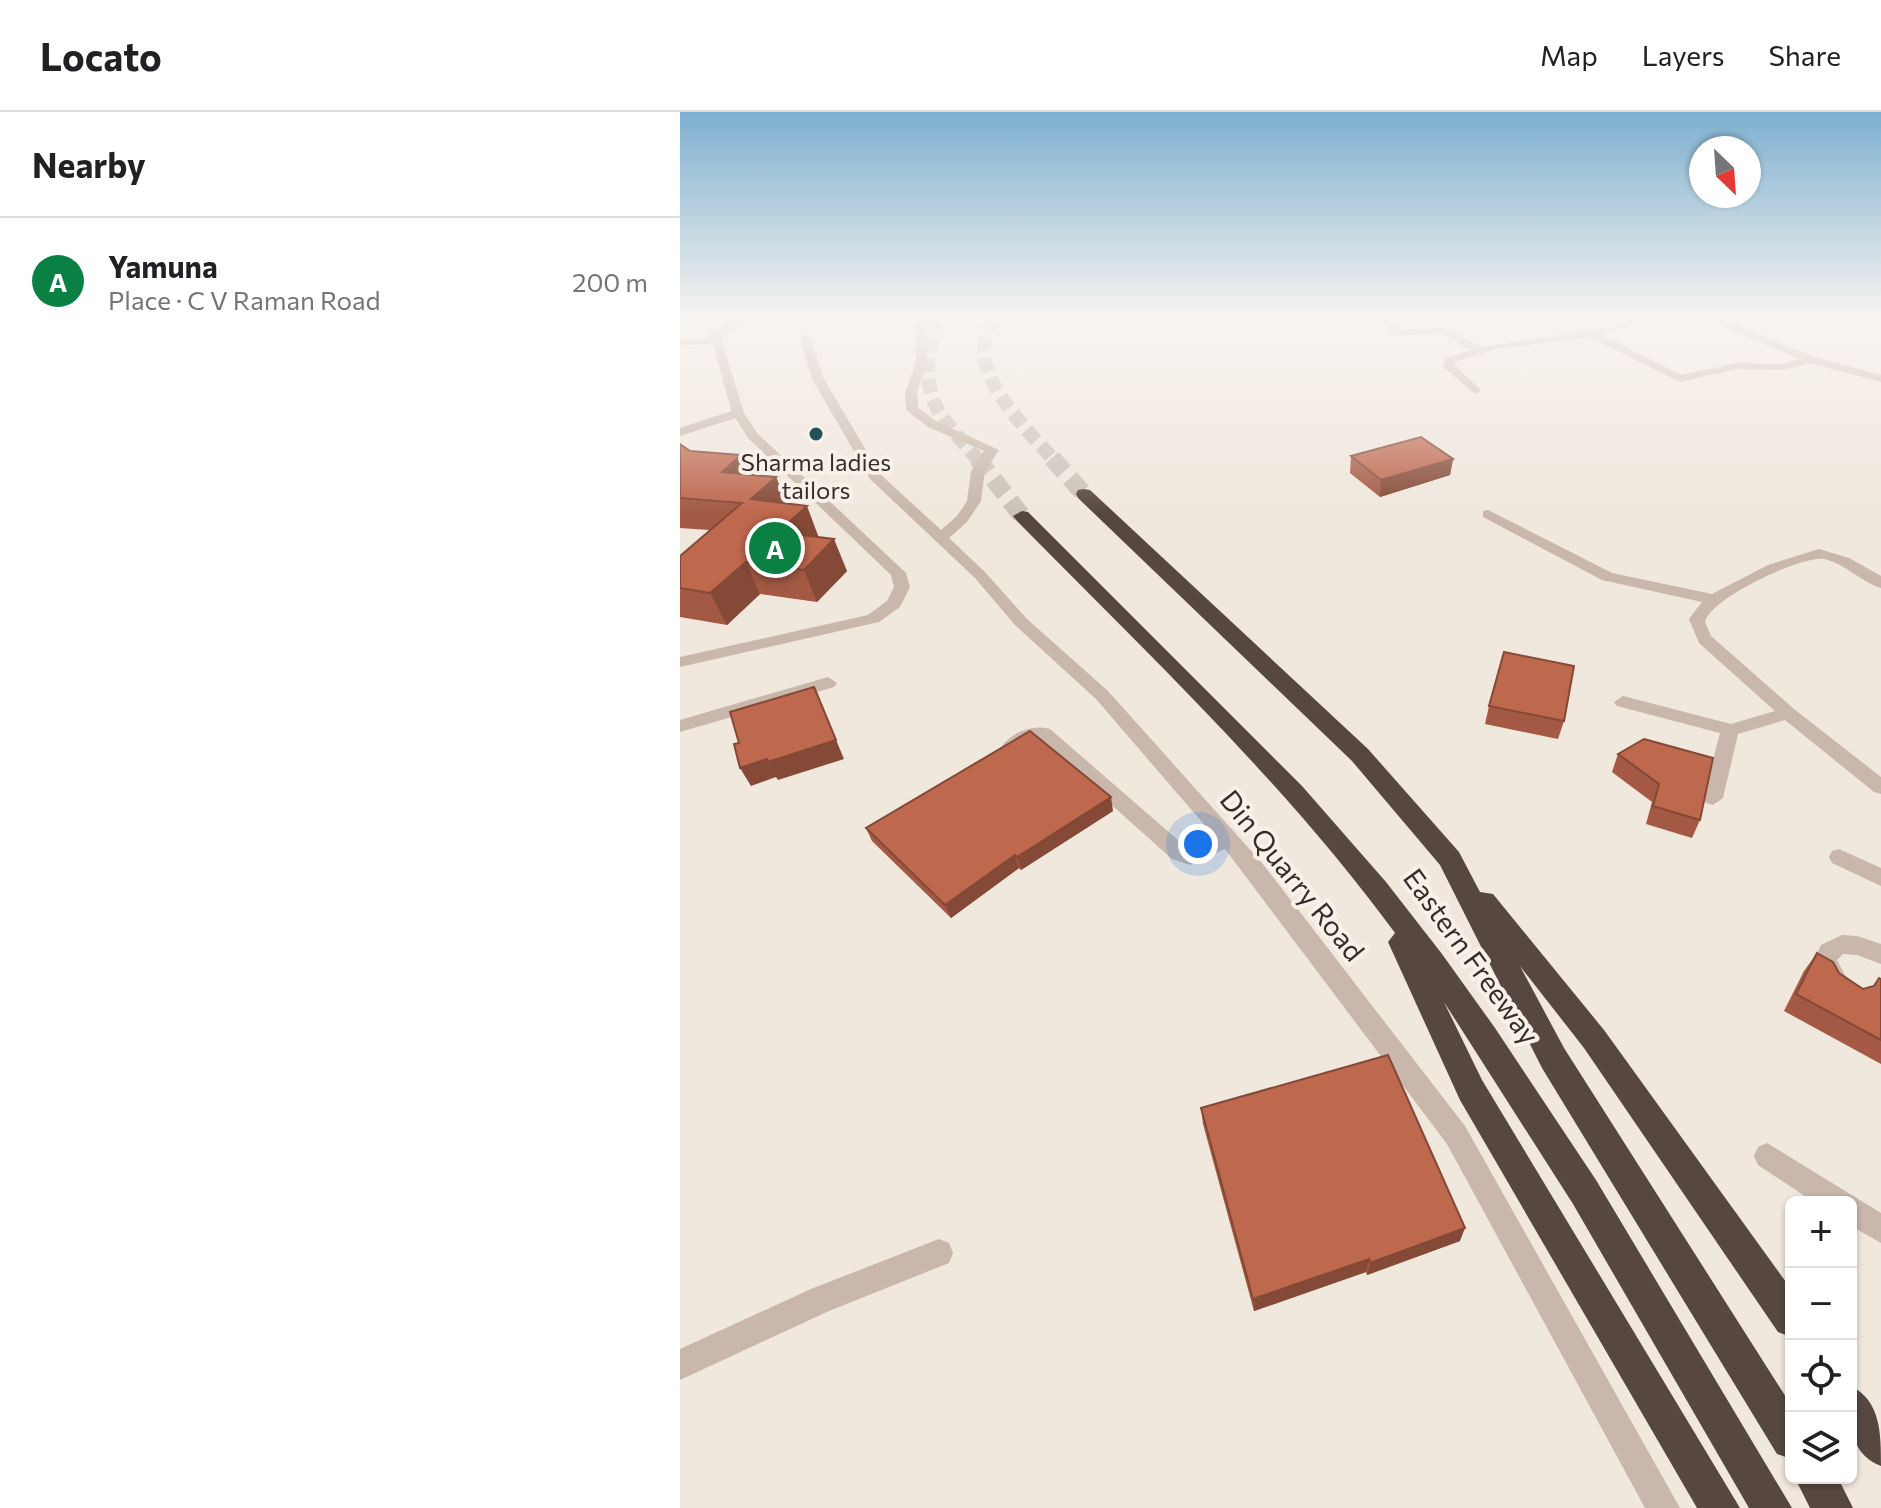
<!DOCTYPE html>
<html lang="en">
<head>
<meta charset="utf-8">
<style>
	body { margin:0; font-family:Commissioner,sans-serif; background:#f6f6f6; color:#202124 }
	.controls { position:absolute; right:24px; bottom:24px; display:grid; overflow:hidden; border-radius:12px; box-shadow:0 2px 6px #0004 }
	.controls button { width:72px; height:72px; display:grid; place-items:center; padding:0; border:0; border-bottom:2px solid #e0e0e0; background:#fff; color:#202124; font:40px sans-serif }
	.compass { position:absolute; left:1009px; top:24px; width:72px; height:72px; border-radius:50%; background:#fff; box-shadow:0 2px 6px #0004; rotate:155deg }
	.you { position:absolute; left:518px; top:732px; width:28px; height:28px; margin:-20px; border:6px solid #fff; border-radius:50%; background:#1a73e8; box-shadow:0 0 0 12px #1a73e833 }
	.badge { display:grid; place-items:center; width:52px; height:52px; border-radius:50%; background:#0b8043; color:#fff; font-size:26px; font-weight:700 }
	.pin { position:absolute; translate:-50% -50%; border:4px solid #fff; box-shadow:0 2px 8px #0006 }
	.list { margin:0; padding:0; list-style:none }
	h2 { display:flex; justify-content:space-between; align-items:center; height:104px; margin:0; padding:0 32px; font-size:34px }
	h2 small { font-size:26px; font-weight:400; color:#757577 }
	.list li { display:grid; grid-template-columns:52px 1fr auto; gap:24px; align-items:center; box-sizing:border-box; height:128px; padding:0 32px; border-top:2px solid #e0e0e0 }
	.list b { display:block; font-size:30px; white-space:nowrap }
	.list p { margin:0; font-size:26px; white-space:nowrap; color:#757577 }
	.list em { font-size:26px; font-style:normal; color:#757577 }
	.icon { flex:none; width:44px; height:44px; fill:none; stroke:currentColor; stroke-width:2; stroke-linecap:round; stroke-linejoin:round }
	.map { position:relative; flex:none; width:1201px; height:1396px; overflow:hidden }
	header { display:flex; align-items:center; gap:48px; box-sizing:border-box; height:112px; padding:0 40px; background:#fff; border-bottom:2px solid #e0e0e0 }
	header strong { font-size:38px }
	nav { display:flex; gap:44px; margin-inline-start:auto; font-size:28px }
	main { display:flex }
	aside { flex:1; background:#fff }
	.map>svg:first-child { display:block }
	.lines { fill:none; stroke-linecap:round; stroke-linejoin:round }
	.motorway-tunnel-far1 { stroke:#cbc2b9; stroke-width:14; stroke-dasharray:14 7; stroke-linecap:butt }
	.motorway-tunnel { stroke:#cbc2b9; stroke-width:18; stroke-dasharray:18 9; stroke-linecap:butt }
	.minor { fill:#c8b7aa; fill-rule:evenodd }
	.tertiary { fill:#c8b7aa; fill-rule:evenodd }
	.motorway { fill:#564740; fill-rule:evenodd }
	.wall { fill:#a35943 }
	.shaded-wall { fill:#854937 }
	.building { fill:#be684e; stroke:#854937; stroke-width:2 }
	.poi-dot { fill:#215154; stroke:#f8f1e9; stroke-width:3 }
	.labels { text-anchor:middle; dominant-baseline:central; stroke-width:8; stroke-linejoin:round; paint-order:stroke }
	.far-poi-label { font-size:24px; fill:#362d29; stroke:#f8f1e9 }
	.street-label { font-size:28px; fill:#362d29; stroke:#f8f1e9 }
</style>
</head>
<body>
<header>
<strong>Locato</strong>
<nav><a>Map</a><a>Layers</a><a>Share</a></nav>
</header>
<main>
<aside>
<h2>Nearby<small></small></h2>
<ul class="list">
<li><span class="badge">A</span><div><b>Yamuna</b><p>Place · C V Raman Road</p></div><em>200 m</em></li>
</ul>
</aside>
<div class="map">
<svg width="1201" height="1396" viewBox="0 0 1201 1396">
	<rect width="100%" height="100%" fill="#f0e7dd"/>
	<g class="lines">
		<g class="motorway-tunnel-far1">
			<path d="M257 205C249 232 243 266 255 292 264 312 285 331 298 348"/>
			<path d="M311 205C307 219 302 234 305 249 314 286 349 320 374 348"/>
		</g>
		<g class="motorway-tunnel">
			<polyline points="297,346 342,404"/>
			<polyline points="372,346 404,382"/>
		</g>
		<g class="minor">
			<path d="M55 205H65C57 217 38 233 23 232V228Z"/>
			<path d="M237 205H247V250L237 281 238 296 256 309 319 338 305 359 301 389 287 410 269 426 305 460 347 507 428 579 582 751 785 1014 1000 1396H965L767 1032 545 737 510 753 492 747 358 627 338 639H324L322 634C333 620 352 612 370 617L506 735 534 724 416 587 335 513 295 466 190 367 132 267 120 226 125 223 130 226 144 267 200 362 261 418 277 404 287 389 291 359 304 339 248 315 226 298 225 281 236 250Z"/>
			<polygon points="703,205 713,205 720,218 764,215 801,235 929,216 957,205 972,205 922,223 1001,263 1057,251 1102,252 1119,247 1023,205 1038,205 1134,245 1201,263 1201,270 1130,251 1103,258 1057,257 1000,270 909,225 816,237 775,250 775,254 801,278 795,282 763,255 765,246 790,238 762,221 712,224"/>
			<polygon points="58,297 62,298 62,304 0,324 0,316"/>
			<path d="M808 398 932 461 1032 482 1088 453 1139 437 1169 446 1201 464V476C1181 470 1166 452 1144 447 1122 443 1029 487 1025 510L1031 524 1114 597 1201 665V682L1194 680 1105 608 1058 622 1043 686 1033 693 1026 691 1023 686 1040 621 937 594 934 590 943 584 1051 612 1095 599 1019 531 1009 507 1022 490 922 468 803 405V399Z"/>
			<polygon points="148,565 157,571 154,575 0,620 0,608"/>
			<polygon points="1159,737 1201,756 1201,774 1152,751 1149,745 1152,739"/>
			<polygon points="1162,823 1177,824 1201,832 1201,852 1177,843 1163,842 1157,848 1168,869 1164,876 1156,879 1148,876 1134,848 1141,833"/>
			<polygon points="1087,1031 1201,1101 1201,1131 1171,1114 1171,1090 1134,1090 1078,1053 1074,1044 1078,1035"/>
			<polygon points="259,1127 269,1131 273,1141 269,1151 149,1199 0,1268 0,1237 131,1177"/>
		</g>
		<polygon class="tertiary" points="0,227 41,227 64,301 77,321 226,461 230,475 220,495 199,510 0,555 0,545 188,503 207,489 214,475 211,463 68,326 52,301 33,232 0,233"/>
		<g class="motorway">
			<polygon points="404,377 410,378 688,637 779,740 800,780 813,782 924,918 1111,1177 1111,1225 1098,1220 904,936 840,854 884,936 1111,1293 1111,1347 1097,1342 862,956 760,753 672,649 398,386 396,382 398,378"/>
			<path d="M342 399 348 400 622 674 706 770 762 842 815 916 916 1068 1112 1396H1069L893 1092 764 890 802 968 1060 1396H1017L780 988 708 830 715 821C604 670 467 541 336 408L333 404Z"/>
			<path d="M1171 1274C1201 1289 1201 1322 1201 1354 1166 1340 1171 1307 1171 1274Z"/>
			<polygon points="1115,1366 1158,1366 1173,1396 1130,1396"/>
		</g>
	</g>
	<g class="wall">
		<polygon points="0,332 10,339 70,362 96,365 107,392 139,425 167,459 137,490 80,482 47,513 0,505 0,444 30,418 0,416"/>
		<polygon points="671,344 773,347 770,363 700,385 670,361"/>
		<polygon points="809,594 884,609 878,627 805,612"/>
		<polygon points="938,642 1033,646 1020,708 1012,726 966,712 972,690 932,660"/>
		<polygon points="433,699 341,758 339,756 271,806 192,729 186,716"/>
		<polygon points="1137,841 1159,861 1183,877 1193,874 1199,866 1201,867 1201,952 1104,899 1124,859"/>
		<polygon points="521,996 780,1129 687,1163 686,1160 574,1199 523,1012"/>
	</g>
	<g class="shaded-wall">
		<polygon points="61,343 74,373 42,360"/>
		<polygon points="773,347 770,363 700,385 701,368"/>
		<polygon points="96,365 109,396 71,387"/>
		<polygon points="127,394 139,426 98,420"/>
		<polygon points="154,427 167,459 137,490 124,458"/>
		<polygon points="66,450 80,482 47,513 30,481"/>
		<polygon points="134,575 164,647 98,668 96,665 71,674 60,656"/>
		<polygon points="431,685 433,699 341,758 337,745"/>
		<polygon points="335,743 339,756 271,806 265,793"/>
		<polygon points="785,1116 780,1129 687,1163 690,1151"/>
		<polygon points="689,1147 686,1160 574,1199 573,1187"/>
	</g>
	<g class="building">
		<polygon points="741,325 773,347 701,368 671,344"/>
		<polygon points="0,332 10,339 61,343 42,360 96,365 71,387 127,394 98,420 154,427 124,458 66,450 30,481 0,476 0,444 62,391 0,386"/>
		<polygon points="824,540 894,554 884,609 809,594"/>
		<polygon points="134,575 156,628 88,650 87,647 60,656 54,632 59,631 50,600"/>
		<polygon points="350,619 431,685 337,745 335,743 265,793 186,716"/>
		<polygon points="964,627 1033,646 1020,708 973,694 979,672 938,642"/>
		<polygon points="1137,841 1153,850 1159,861 1183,877 1194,874 1199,866 1201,867 1201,928 1116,882"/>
		<polygon points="708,943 785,1116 690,1151 689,1147 573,1187 521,996"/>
	</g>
	<linearGradient id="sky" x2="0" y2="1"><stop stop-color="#7db0d0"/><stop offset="0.51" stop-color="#f8f4f0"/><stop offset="1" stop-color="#f8f4f0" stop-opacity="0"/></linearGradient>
	<rect width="1201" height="401" fill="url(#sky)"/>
	<circle class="poi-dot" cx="136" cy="322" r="8"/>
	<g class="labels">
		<g class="far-poi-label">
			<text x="136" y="349">Sharma ladies<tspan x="136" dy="28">tailors</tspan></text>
		</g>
		<g class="street-label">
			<text transform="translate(613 763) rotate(51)">Din Quarry Road</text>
			<text transform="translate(792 844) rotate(54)">Eastern Freeway</text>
		</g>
	</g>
</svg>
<div class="controls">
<button>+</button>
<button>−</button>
<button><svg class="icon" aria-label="locate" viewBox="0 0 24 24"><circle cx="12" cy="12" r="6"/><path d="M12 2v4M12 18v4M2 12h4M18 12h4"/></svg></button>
<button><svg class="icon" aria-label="layers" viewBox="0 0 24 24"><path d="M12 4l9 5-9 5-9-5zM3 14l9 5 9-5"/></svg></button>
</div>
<svg class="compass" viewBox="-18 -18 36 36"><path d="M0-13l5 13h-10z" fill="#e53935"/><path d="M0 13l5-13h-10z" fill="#757577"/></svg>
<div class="you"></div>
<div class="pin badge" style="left:95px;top:436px">A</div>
</div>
</main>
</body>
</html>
